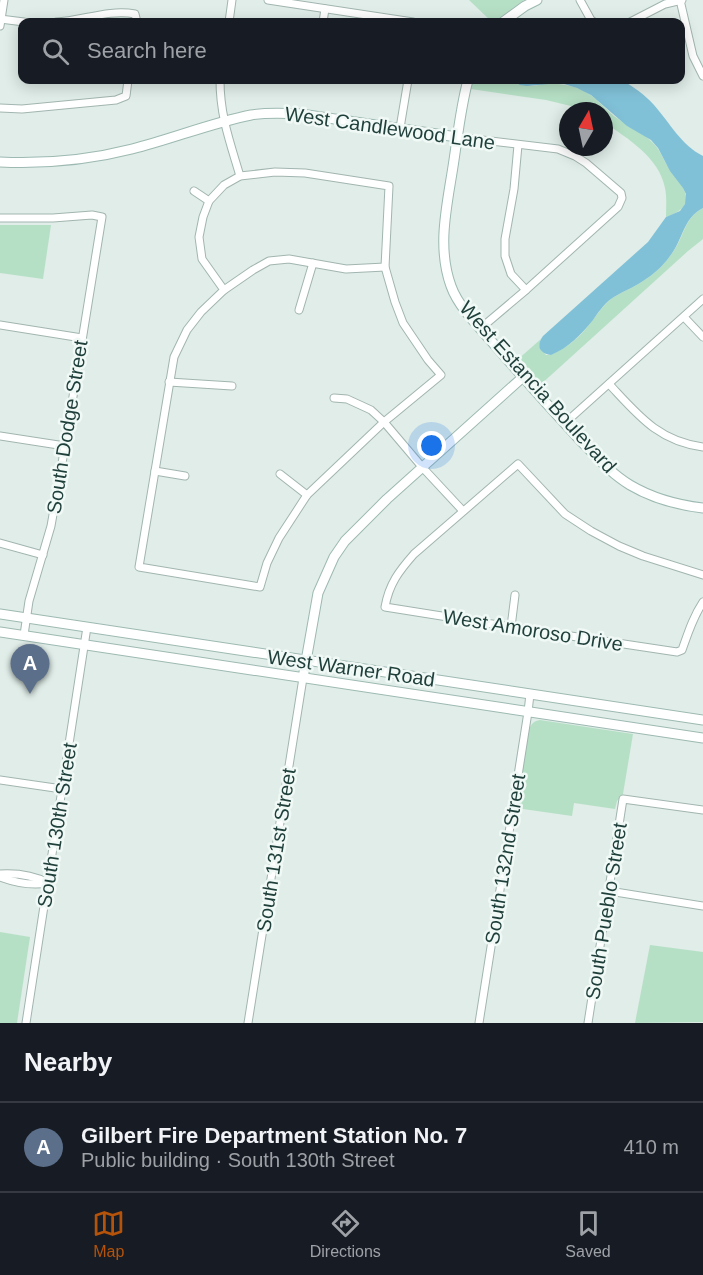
<!DOCTYPE html>
<html lang="en">
<head>
<meta charset="utf-8">
<style>
	body { margin:0; font-family:Helvetica,sans-serif; background:#20242c; color:#f1f3f6 }
	.compass { position:absolute; left:559px; top:102px; width:54px; height:54px; border-radius:50%; background:#171b24; box-shadow:0 3px 15px #0003; rotate:9deg }
	.you { position:absolute; left:432px; top:446px; width:21px; height:21px; margin:-15px; border:4px solid #fff; border-radius:50%; background:#1a73e8; box-shadow:0 0 0 9px #1a73e833 }
	.badge { display:grid; place-items:center; width:39px; height:39px; border-radius:50%; background:#b45309; color:#fff; font-size:20px; font-weight:700 }
	.pin { position:absolute; translate:-50% -50px; filter:drop-shadow(0 2px 3px #0008) }
	.pin::after { content:''; position:absolute; top:32px; width:21px; height:18px; background:inherit; clip-path:polygon(0 0,100% 0,50% 100%) }
	.list { margin:0; padding:0; list-style:none }
	h2 { display:flex; justify-content:space-between; align-items:center; height:78px; margin:0; padding:0 24px; font-size:26px }
	h2 small { font-size:20px; font-weight:400; color:#9ea1a6 }
	.list li { display:grid; grid-template-columns:39px 1fr auto; gap:18px; align-items:center; box-sizing:border-box; height:90px; padding:0 24px; border-top:2px solid #363941 }
	.list b { display:block; font-size:22px; white-space:nowrap }
	.list p { margin:0; font-size:20px; white-space:nowrap; color:#9ea1a6 }
	.list em { font-size:20px; font-style:normal; color:#9ea1a6 }
	.icon { flex:none; width:33px; height:33px; fill:none; stroke:currentColor; stroke-width:2; stroke-linecap:round; stroke-linejoin:round }
	.map { position:relative; flex:none; width:703px; height:1023px; overflow:hidden }
	.search { position:absolute; background:#171b24; box-shadow:0 3px 15px #0003; left:18px; right:18px; top:18px; height:66px; display:flex; align-items:center; gap:15px; box-sizing:border-box; padding:0 21px; border-radius:12px; color:#9ea1a6; font-size:22px }
	.sheet { height:168px; background:#171b24 }
	nav { display:flex; justify-content:space-around; align-items:center; box-sizing:border-box; height:84px; border-top:2px solid #363941; background:#171b24; font-size:16px; color:#9ea1a6 }
	nav a { display:grid; justify-items:center; gap:3px }
	nav .on { color:#b45309 }
	.map>svg:first-child { display:block }
	.green { fill:#b6e0c6 }
	.water { fill:#81c1d8 }
	.lines { fill:none; stroke-linecap:round; stroke-linejoin:round }
	.street-casing { stroke:#a2b5b0; stroke-width:9 }
	.secondary-casing { stroke:#9db9b2; stroke-width:11 }
	.street { stroke:#fff; stroke-width:7 }
	.secondary { stroke:#fff; stroke-width:9 }
	.labels { text-anchor:middle; dominant-baseline:central; stroke-width:5; stroke-linejoin:round; paint-order:stroke }
	.street-label { font-size:20px; fill:#1f3f3a; stroke:#f1f9f6 }
</style>
</head>
<body>
<div class="map">
<svg width="703" height="1023" viewBox="0 0 703 1023">
	<rect width="100%" height="100%" fill="#e0ede8"/>
	<g class="green">
		<polygon points="469,0 524,0 494,22 492,22"/>
		<path d="M473 80H513L515 81C520 83 527 86 532 86 536 86 538 85 541 84 555 83 569 84 582 90 595 96 603 107 614 116 626 125 641 131 652 142 659 148 662 157 667 165 682 185 702 205 666 217 666 208 667 197 665 188 659 157 628 139 604 122V111H584L575 107 546 100 471 89Z"/>
		<path d="M703 208V239L688 251 539 386 516 361 541 339 539 346 546 355H550C563 350 575 341 584 331 593 321 600 308 611 299 621 292 633 288 643 281 653 275 663 266 670 256 684 240 683 218 703 208Z"/>
		<polygon points="0,225 51,225 43,279 0,273"/>
		<path d="M540 720 633 734 623 794 617 801 615 809 574 803 572 816 516 808 529 729C532 723 534 721 540 720Z"/>
		<polygon points="0,932 30,937 17,1023 0,1023"/>
		<polygon points="650,945 703,952 703,1022 635,1023"/>
	</g>
	<path class="water" d="M513 80H621C633 86 645 95 654 105 670 123 681 145 703 156V208C683 218 683 240 670 256 663 266 653 275 643 281 633 288 621 292 611 299 603 305 598 313 593 320 581 335 568 348 551 355 539 353 536 346 543 336L648 242 666 217 680 211 685 204 686 194 683 188 670 171 658 148 651 140 627 126 591 95 577 88 564 84H549L527 86 520 85Z"/>
	<g class="lines">
		<g class="street-casing">
			<g id="street">
				<polyline points="268,0 413,22"/>
				<polyline points="580,0 591,20 594,22"/>
				<polyline points="680,0 693,56 703,76"/>
				<polyline points="0,19 24,22"/>
				<path d="M56 22C82 21 108 9 135 14L137 22"/>
				<polyline points="229,22 232,0"/>
				<polyline points="323,22 325,9"/>
				<polyline points="630,22 665,4 682,0"/>
				<polyline points="0,26 4,0"/>
				<path d="M220 80C220 116 230 142 240 176"/>
				<polyline points="0,108 22,109 116,100 126,96 128,80"/>
				<polyline points="400,128 408,80"/>
				<polyline points="457,137 558,149 575,156 586,163 621,193 622,198 618,207 526,290 481,328"/>
				<polyline points="518,145 514,189 505,239 505,256 511,274 526,290"/>
				<polygon points="275,172 305,173 389,186 385,267 395,302 403,323 428,360 441,375 384,422 307,495 279,538 267,563 260,587 139,567 174,357 187,330 201,312 224,290 202,259 199,237 203,217 209,201 224,185 240,176"/>
				<polyline points="194,191 209,201"/>
				<polyline points="0,218 53,218 92,215 102,217 65,446 51,526 29,601 24,635"/>
				<polyline points="224,290 253,270 269,261 289,259 346,269 385,267"/>
				<polyline points="299,310 313,263"/>
				<polyline points="684,317 703,337"/>
				<polyline points="0,325 82,338"/>
				<polyline points="169,382 232,386"/>
				<path d="M609 384C638 415 658 441 703 447"/>
				<polyline points="334,398 347,399 371,410 384,422 423,468 463,511"/>
				<polyline points="565,423 703,299"/>
				<polyline points="0,436 65,446"/>
				<polyline points="155,471 185,476"/>
				<polyline points="280,474 307,495"/>
				<polyline points="0,543 43,555"/>
				<path d="M703 575 643 556 619 546 591 531 565 514 518 464 414 554C399 571 389 584 385 607L511 627 677 652 682 650C688 633 693 617 703 602"/>
				<polyline points="511,627 515,595"/>
				<polyline points="0,780 62,789"/>
				<path d="M0 874C17 873 33 875 48 883"/>
				<path d="M0 877C16 883 31 886 48 883"/>
				<polyline points="609,891 703,906"/>
				<polyline points="26,1023 87,627"/>
				<polyline points="248,1023 303,678"/>
				<polyline points="479,1023 528,712 530,694"/>
				<polyline points="588,1023 623,799 703,810"/>
			</g>
		</g>
		<g class="secondary-casing">
			<g id="secondary">
				<polyline points="503,22 525,6 537,0"/>
				<path d="M468 80C461 106 458 133 454 160 448 202 436 245 451 286 459 309 484 332 500 351 526 381 552 410 579 439 595 455 610 473 630 485 652 498 677 505 703 508"/>
				<path d="M0 162C44 164 89 160 132 149 172 139 211 123 251 115 268 112 285 113 301 114L457 137"/>
				<polyline points="0,614 703,720"/>
				<polyline points="0,632 703,738"/>
				<polyline points="303,678 318,593 334,557 345,541 387,499 523,377"/>
			</g>
		</g>
		<use href="#street" class="street"/>
		<use href="#secondary" class="secondary"/>
	</g>
	<g class="labels">
		<g class="street-label">
			<text transform="translate(390 128) rotate(8)">West Candlewood Lane</text>
			<text transform="translate(538 387) rotate(48)">West Estancia Boulevard</text>
			<text transform="translate(67 427) rotate(-81)">South Dodge Street</text>
			<text transform="translate(533 630) rotate(9)">West Amoroso Drive</text>
			<text transform="translate(351 668) rotate(8)">West Warner Road</text>
			<text transform="translate(57 825) rotate(-81)">South 130th Street</text>
			<text transform="translate(276 850) rotate(-81)">South 131st Street</text>
			<text transform="translate(505 859) rotate(-81)">South 132nd Street</text>
			<text transform="translate(606 911) rotate(-81)">South Pueblo Street</text>
		</g>
	</g>
</svg>
<svg class="compass" viewBox="-18 -18 36 36"><path d="M0-13l5 13h-10z" fill="#e53935"/><path d="M0 13l5-13h-10z" fill="#9ea1a6"/></svg>
<div class="you"></div>
<div class="pin badge" style="left:30px;top:694px;background:#5c6f8a">A</div>
<div class="search"><svg class="icon" aria-label="search" viewBox="0 0 24 24"><circle cx="10" cy="10" r="6"/><path d="M15 15l6 6"/></svg>Search here</div>
</div>
<section class="sheet">
<h2>Nearby<small></small></h2>
<ul class="list">
<li><span class="badge" style="background:#5c6f8a">A</span><div><b>Gilbert Fire Department Station No. 7</b><p>Public building · South 130th Street</p></div><em>410 m</em></li>
</ul>
</section>
<nav>
<a class="on"><svg class="icon" aria-label="map" viewBox="0 0 24 24"><path d="M3 6l6-2 6 2 6-2v14l-6 2-6-2-6 2zM9 4v14M15 6v14"/></svg>Map</a>
<a><svg class="icon" aria-label="directions" viewBox="0 0 24 24"><path d="M12 3l9 9-9 9-9-9zM9 14v-3h6M13 9l2 2-2 2"/></svg>Directions</a>
<a><svg class="icon" aria-label="saved" viewBox="0 0 24 24"><path d="M7 4h10v16l-5-4-5 4z"/></svg>Saved</a>
</nav>
</body>
</html>
